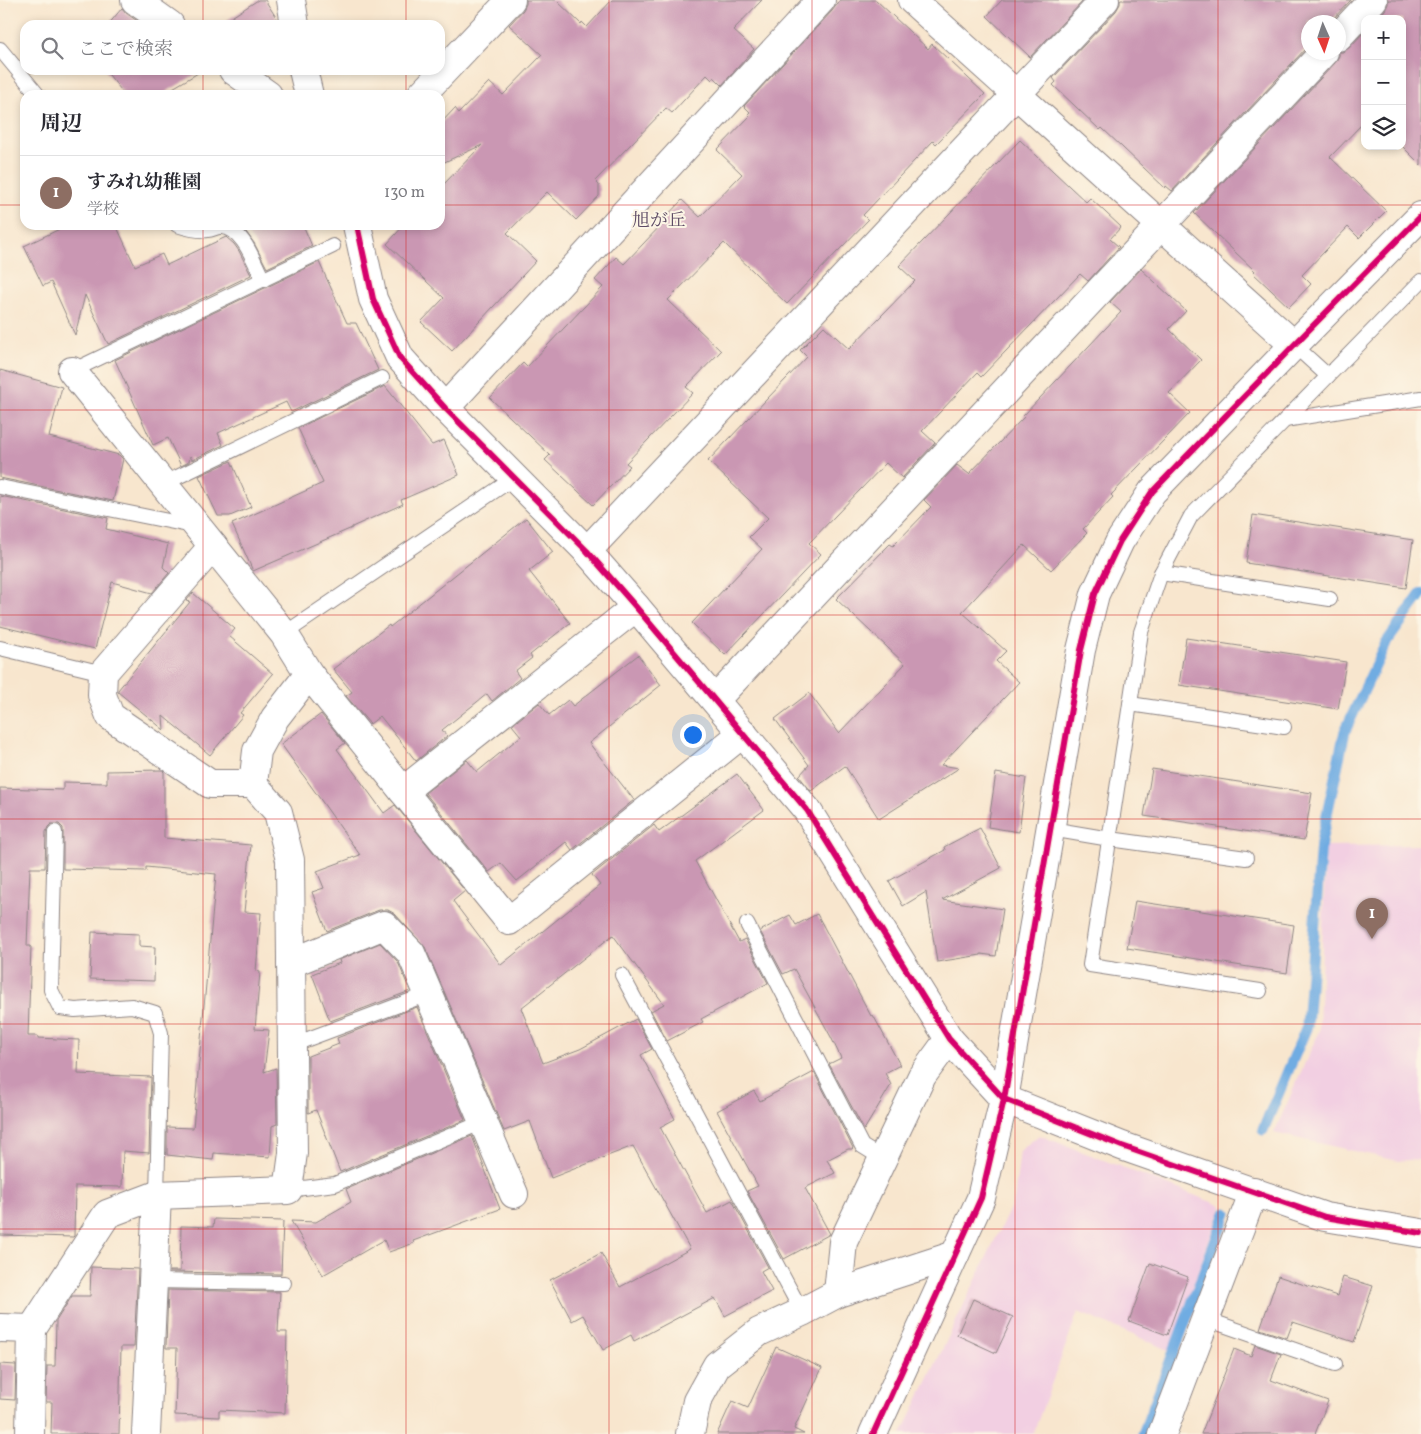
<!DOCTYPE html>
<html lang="ja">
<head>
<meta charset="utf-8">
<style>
	body { margin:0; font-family:Vollkorn,"Noto Serif JP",serif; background:#f2f2f3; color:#2b2b33 }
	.controls { position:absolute; right:15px; top:15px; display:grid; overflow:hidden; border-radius:10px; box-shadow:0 2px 8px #0003 }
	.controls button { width:45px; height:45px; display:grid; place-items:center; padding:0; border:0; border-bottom:1px solid #e1e1e2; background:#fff; color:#2b2b33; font:25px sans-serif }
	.compass { position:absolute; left:1301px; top:15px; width:45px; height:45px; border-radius:50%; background:#fff; box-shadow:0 2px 8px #0003; rotate:177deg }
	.you { position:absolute; left:692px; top:734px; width:18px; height:18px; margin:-12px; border:4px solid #fff; border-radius:50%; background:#1a73e8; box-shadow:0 0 0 8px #1a73e833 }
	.badge { display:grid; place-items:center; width:32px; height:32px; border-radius:50%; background:#d93025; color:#fff; font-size:16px; font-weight:700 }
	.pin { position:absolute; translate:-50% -41px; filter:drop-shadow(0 1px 2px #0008) }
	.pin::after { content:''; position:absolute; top:26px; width:18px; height:15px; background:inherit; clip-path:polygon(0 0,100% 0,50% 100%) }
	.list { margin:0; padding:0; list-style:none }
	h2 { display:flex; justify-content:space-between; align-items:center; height:65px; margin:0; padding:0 20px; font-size:21px }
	h2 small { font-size:16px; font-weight:400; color:#7c7c81 }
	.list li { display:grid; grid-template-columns:32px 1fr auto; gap:15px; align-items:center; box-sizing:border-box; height:75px; padding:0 20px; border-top:1px solid #e1e1e2 }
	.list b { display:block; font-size:19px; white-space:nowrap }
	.list p { margin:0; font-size:16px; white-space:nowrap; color:#7c7c81 }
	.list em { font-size:16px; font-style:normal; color:#7c7c81 }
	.icon { flex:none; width:28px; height:28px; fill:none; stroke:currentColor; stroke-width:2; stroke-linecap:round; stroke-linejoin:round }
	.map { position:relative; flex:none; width:1421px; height:1434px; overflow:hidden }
	.search { position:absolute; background:#fff; box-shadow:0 2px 8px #0003; left:20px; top:20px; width:425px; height:55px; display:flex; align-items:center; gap:12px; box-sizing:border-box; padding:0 18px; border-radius:15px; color:#7c7c81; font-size:19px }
	.panel { position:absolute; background:#fff; box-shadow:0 2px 8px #0003; left:20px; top:90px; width:425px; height:140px; border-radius:15px }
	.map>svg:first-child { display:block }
	.built { fill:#f2cfe2 }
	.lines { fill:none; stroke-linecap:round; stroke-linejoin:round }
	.stream { stroke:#70ace2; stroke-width:11 }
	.building { fill:#ca97b3 }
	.service-casing { stroke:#8d8484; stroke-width:16 }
	.minor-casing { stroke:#8d8484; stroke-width:30 }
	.tertiary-casing { stroke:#8d8484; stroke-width:30 }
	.service { stroke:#fff; stroke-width:14 }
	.minor { stroke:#fff; stroke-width:28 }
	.tertiary { stroke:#fff; stroke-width:28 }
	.cycleway-casing { stroke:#fcf5e5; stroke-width:9 }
	.cycleway { stroke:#d6006c; stroke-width:6 }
	.grid { fill:none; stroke:#d62828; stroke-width:1; stroke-opacity:0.55 }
	.labels { text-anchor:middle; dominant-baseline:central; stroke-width:4; stroke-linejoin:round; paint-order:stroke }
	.quarter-label { font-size:18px; fill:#5d4b65; stroke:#fcf5e5 }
</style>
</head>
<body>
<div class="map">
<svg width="1421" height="1434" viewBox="0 0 1421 1434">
	<rect width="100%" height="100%" fill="#fcf5e5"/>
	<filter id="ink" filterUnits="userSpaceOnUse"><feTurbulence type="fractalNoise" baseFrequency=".02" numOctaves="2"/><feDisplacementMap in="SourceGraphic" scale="10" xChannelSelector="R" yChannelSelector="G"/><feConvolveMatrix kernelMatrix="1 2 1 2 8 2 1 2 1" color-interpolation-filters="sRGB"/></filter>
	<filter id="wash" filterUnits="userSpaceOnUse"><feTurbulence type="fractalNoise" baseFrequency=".0096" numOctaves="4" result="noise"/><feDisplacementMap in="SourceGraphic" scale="20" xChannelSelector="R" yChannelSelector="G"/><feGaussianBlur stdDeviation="1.12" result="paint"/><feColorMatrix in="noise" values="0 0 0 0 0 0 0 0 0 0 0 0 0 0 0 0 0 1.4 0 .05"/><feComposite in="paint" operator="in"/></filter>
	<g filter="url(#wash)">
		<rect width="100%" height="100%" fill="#f8e6ce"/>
		<g class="built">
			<polygon points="1421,845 1421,1159 1398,1161 1274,1133 1319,1031 1326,846"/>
			<polygon points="1039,1135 1222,1206 1169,1350 1078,1312 1033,1434 902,1434 1014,1200 1020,1151"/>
		</g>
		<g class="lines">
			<g class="stream">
				<polyline points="1263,1130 1307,1026 1321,842 1345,731 1386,643 1421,594"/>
				<polyline points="1143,1434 1226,1213"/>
			</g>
		</g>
		<g id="blocks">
			<g class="building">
				<polygon points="258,0 265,0 279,22 279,25 231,25 227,20"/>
				<polygon points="526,0 556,0 581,24 582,22 587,27 612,0 762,0 733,30 754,49 722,85 714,77 712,80 707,75 672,113 666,108 595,181 599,185 599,196 576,220 547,192 507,233 536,261 452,351 421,322 444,298 387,244 404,225 440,225 440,188 482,145 440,164 440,124 455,108 459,113 489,82 503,95 542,55 509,25 523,10 526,4"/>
				<polygon points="840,0 876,0 928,49 932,44 985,94 936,144 933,141 863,215 868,220 787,304 724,243 668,300 721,351 686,387 693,393 626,463 630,466 593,505 545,460 550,455 490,398 523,363 527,367 603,287 595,280 616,257 624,264 662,224 660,223 682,200 700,217 742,174 717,150 750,116 748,114 750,112 744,106 832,11"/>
				<polygon points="1002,0 1084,0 1030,57 987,16"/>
				<polygon points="1120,0 1351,0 1330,22 1308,22 1308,46 1172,191 1166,186 1165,188 1102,128 1100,130 1053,85 1056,82 1053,78 1116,11 1120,4"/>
				<polygon points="1388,0 1421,0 1421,165 1402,146 1402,19 1377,19 1385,10 1388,4"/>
				<polygon points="122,8 126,13 143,25 108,25"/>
				<polygon points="1365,31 1365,121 1330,157 1386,211 1359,238 1348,227 1302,275 1311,284 1289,307 1253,273 1255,271 1194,213 1335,63 1339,56 1339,52 1343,52 1349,48"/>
				<polygon points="105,70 195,70 198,73 161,95 125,95"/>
				<polygon points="1020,140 1086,202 1090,198 1121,227 1110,239 1119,247 1088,281 1080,274 981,377 977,373 922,431 935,443 902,478 886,463 809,543 821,554 725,655 692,623 762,549 749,537 768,518 708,461 807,357 800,350 824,326 849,349 915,281 899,266"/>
				<polygon points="68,225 116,225 135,266 162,254 167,265 226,237 234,244 239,251 251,275 108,344 85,295 75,335 51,282 43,286 24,246"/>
				<polygon points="253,225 303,225 312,246 267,268 254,243 244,229"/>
				<polygon points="319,262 347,323 356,323 378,370 291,412 286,402 218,433 223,445 192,460 190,456 189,462 181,466 168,438 153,445 115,360"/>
				<polygon points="1141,269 1186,311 1169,329 1201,360 1169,393 1190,413 1111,495 1113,497 1083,529 1087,533 1051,570 1024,545 962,612 1006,651 996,661 1019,682 941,765 959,768 879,819 845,766 811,791 799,776 809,765 775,719 809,693 839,733 905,664 836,599 890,544 893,546 931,507 924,500 957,465 969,474 1024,417 1023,416 1121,312 1110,302"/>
				<polygon points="0,370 62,387 49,437 119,455 123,459 113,501 0,478"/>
				<polygon points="385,386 432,445 444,440 459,475 401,500 403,504 352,527 352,528 253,571 232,524 323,483 298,428"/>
				<polygon points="231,461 251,507 230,516 218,516 199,476"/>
				<polygon points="0,496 108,518 106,529 168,544 163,567 169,573 152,593 112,582 95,649 0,626"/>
				<polygon points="1253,515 1413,540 1406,588 1246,563"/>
				<polygon points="526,518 553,552 529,571 570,623 530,655 532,658 515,671 520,678 492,701 487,694 442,730 447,736 416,761 380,716 370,724 346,696 352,692 333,669 389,625 390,627"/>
				<polygon points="193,593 235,629 229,636 273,674 240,713 243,715 210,755 163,716 164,730 118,692 118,690 190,602 186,601"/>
				<polygon points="1186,638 1346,662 1338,709 1179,685"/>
				<polygon points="638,655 661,685 589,743 634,800 572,850 566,842 517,881 501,863 489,872 425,793 467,760 477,772 521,736 512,725 539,703 549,715 568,700 573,706"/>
				<polygon points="321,714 345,743 337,749 384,813 395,805 465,891 453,901 501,965 600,885 592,875 654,825 659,832 737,774 764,810 695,861 739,942 745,939 768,983 701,1019 703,1022 667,1041 651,1011 664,1004 613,935 521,1008 543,1063 580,1049 636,1019 652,1049 641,1055 675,1119 660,1127 707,1213 732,1200 768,1267 761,1271 772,1291 725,1316 715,1298 634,1341 631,1335 603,1350 583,1315 572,1321 550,1280 601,1253 620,1287 690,1249 633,1146 551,1178 530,1121 504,1131 425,947 395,914 388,910 379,910 327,931 312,892 324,888 317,871 360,855 281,744"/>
				<polygon points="1152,769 1312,793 1304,840 1144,816"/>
				<polygon points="162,770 164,772 164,838 251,845 244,912 261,913 256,971 260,972 255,1029 269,1030 264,1072 276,1068 277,1124 272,1126 270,1157 214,1153 213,1160 167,1155 167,1127 193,1128 216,874 146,867 146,871 63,869 63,828 59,824 51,824 48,827 46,832 45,868 30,868 27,946 31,946 28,1036 38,1036 38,1038 79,1040 78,1074 151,1077 149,1153 123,1151 122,1187 75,1186 74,1236 73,1237 0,1235 0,788 63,790 63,782 107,783 107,771"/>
				<polygon points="996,773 1026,778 1019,832 988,827"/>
				<polygon points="980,828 1001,868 942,900 1003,909 996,956 981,954 981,955 937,962 926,892 903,906 889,881 945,850 944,847"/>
				<polygon points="1135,901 1294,925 1287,973 1127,948"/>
				<polygon points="817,914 871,1016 873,1015 900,1065 885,1073 891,1085 864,1130 829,1064 841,1058 831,1037 794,969 783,974 760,931 790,915 796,925"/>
				<polygon points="92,932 139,934 139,946 155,947 154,981 90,979"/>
				<polygon points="380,943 398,962 410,991 330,1021 312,974 340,963 339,960"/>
				<polygon points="417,1007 465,1120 340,1172 316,1110 308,1113 308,1056 339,1044 337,1038"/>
				<polygon points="814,1072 853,1148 852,1149 848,1149 827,1160 835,1173 805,1188 830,1234 784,1259 747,1191 758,1186 717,1111 754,1091 760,1101"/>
				<polygon points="472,1136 500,1209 413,1241 414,1243 389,1252 384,1240 323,1275 291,1221 316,1222 351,1202 346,1189"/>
				<polygon points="214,1219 283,1221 281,1274 169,1272 169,1271 180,1271 181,1226 213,1227"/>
				<polygon points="1150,1263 1188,1277 1167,1335 1129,1321"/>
				<polygon points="91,1267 138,1269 134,1347 121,1347 119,1434 51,1434 52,1402 46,1402 47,1366 55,1366 56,1321 72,1296 90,1296"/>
				<polygon points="1278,1276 1337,1296 1343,1277 1373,1286 1354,1342 1293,1322 1287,1338 1260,1329"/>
				<polygon points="168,1290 280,1292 278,1332 287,1332 285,1413 219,1410 219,1417 175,1415 177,1348 166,1348"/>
				<polygon points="973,1299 1013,1317 996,1353 957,1335"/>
				<polygon points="1255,1345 1281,1354 1271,1380 1328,1401 1315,1434 1201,1434 1234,1349 1251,1356"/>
				<polygon points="776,1347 822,1368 794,1429 804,1434 717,1434 732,1401 748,1408"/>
				<polygon points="0,1364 16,1365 15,1400 0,1399"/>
			</g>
		</g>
	</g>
	<g filter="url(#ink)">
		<use href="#blocks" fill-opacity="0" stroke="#8d8484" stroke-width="1"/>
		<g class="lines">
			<g class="service-casing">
				<g id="service">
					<polyline points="0,49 38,95"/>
					<path d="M177 225C186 228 198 231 208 230 212 230 216 227 220 227 242 225 255 264 263 280"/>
					<polyline points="1294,345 1328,376"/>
					<polyline points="72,371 333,246"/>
					<polyline points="1285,420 1421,398"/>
					<polyline points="163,484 382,378"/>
					<polyline points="0,487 193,526"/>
					<polyline points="1161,573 1330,599"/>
					<polyline points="284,634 502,486"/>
					<polyline points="0,648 103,673"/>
					<polyline points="1130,704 1284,727"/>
					<polyline points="1051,829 1110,839 1246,858"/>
					<polyline points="55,832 51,990 60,1008 75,1010 132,1006 155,1013 161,1033 157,1195"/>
					<polyline points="747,924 862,1146 883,1159"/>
					<polyline points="622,975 802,1312"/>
					<polyline points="1260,991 1090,965 1141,632 1161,573 1191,516 1421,281"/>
					<polyline points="292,1045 428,994"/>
					<polyline points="288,1190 335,1184 483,1122"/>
					<polyline points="153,1281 284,1283"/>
					<polyline points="1206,1319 1335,1364"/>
				</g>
			</g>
			<g class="minor-casing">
				<g id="minor">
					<polyline points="135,0 170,25"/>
					<polyline points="291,0 295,25"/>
					<polyline points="912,0 1294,345"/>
					<polyline points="1338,37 1373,0"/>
					<polyline points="233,70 268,95"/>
					<polyline points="303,70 309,95"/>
					<polyline points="421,95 511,0"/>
					<polyline points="357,225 373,299 400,358 445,408 587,551 636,607 807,810 949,1039 1004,1099"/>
					<polyline points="72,371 284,634 309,674 403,791 636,607"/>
					<polyline points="445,408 821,0"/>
					<polyline points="213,546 103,673 102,695 110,716 210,784 253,784"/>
					<polyline points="587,551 1105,0"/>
					<polyline points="715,700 1324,52"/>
					<polyline points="403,791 509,921 743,733"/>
					<polyline points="291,963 384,925 411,953 514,1194"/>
					<polyline points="838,1293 843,1242 922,1076 949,1039"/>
					<polyline points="0,1328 32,1329"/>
					<polyline points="30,1434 32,1329 107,1214 157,1195 288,1190 293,1153 290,860 278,812 253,784 257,751 275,718 309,674"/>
					<polyline points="146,1434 157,1195"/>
					<polyline points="690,1434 697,1401 717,1365 759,1332 802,1312 838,1293 955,1255"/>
					<polyline points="1162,1434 1254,1191"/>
				</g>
			</g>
			<g class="tertiary-casing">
				<g id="tertiary">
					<polyline points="1004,1099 1122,1146 1325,1217 1421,1233"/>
					<polyline points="873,1434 981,1198 1004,1099 1081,650 1095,594 1120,541 1152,492 1294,345 1421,216"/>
				</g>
			</g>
			<use href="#service" class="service"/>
			<use href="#minor" class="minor"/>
			<use href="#tertiary" class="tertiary"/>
			<g class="cycleway-casing">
				<g id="cycleway">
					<polyline points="357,225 373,299 400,358 445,408 587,551 636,607 807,810 949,1039 1004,1099 1122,1146 1325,1217 1421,1233"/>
					<polyline points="873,1434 981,1198 1004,1099 1081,650 1095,594 1120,541 1152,492 1294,345 1421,216"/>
				</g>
			</g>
			<use href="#cycleway" class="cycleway"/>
		</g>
	</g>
	<path class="grid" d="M203 0V25M406 0V25M609 0V1434M812 0V1434M1015 0V1434M1218 0V1434M203 70V95M406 70V95M0 205H25M440 205H1421M203 225V1434M406 225V1434M0 410H1421M0 615H1421M0 819H1421M0 1024H1421M0 1229H1421"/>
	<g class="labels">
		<g class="quarter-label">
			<text x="659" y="221">旭が丘</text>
		</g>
	</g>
</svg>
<div class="controls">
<button>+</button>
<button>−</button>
<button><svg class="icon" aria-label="layers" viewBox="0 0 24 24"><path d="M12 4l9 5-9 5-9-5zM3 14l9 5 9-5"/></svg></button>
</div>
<svg class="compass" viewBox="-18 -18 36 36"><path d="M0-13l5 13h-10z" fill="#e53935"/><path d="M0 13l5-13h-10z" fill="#7c7c81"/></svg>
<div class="you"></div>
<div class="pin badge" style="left:1372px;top:939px;background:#8d6e63">1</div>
<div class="search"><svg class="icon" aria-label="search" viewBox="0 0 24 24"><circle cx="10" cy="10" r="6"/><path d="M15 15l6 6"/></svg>ここで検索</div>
<section class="panel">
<h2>周辺<small></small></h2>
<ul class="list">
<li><span class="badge" style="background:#8d6e63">1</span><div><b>すみれ幼稚園</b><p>学校</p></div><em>130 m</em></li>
</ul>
</section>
</div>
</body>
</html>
